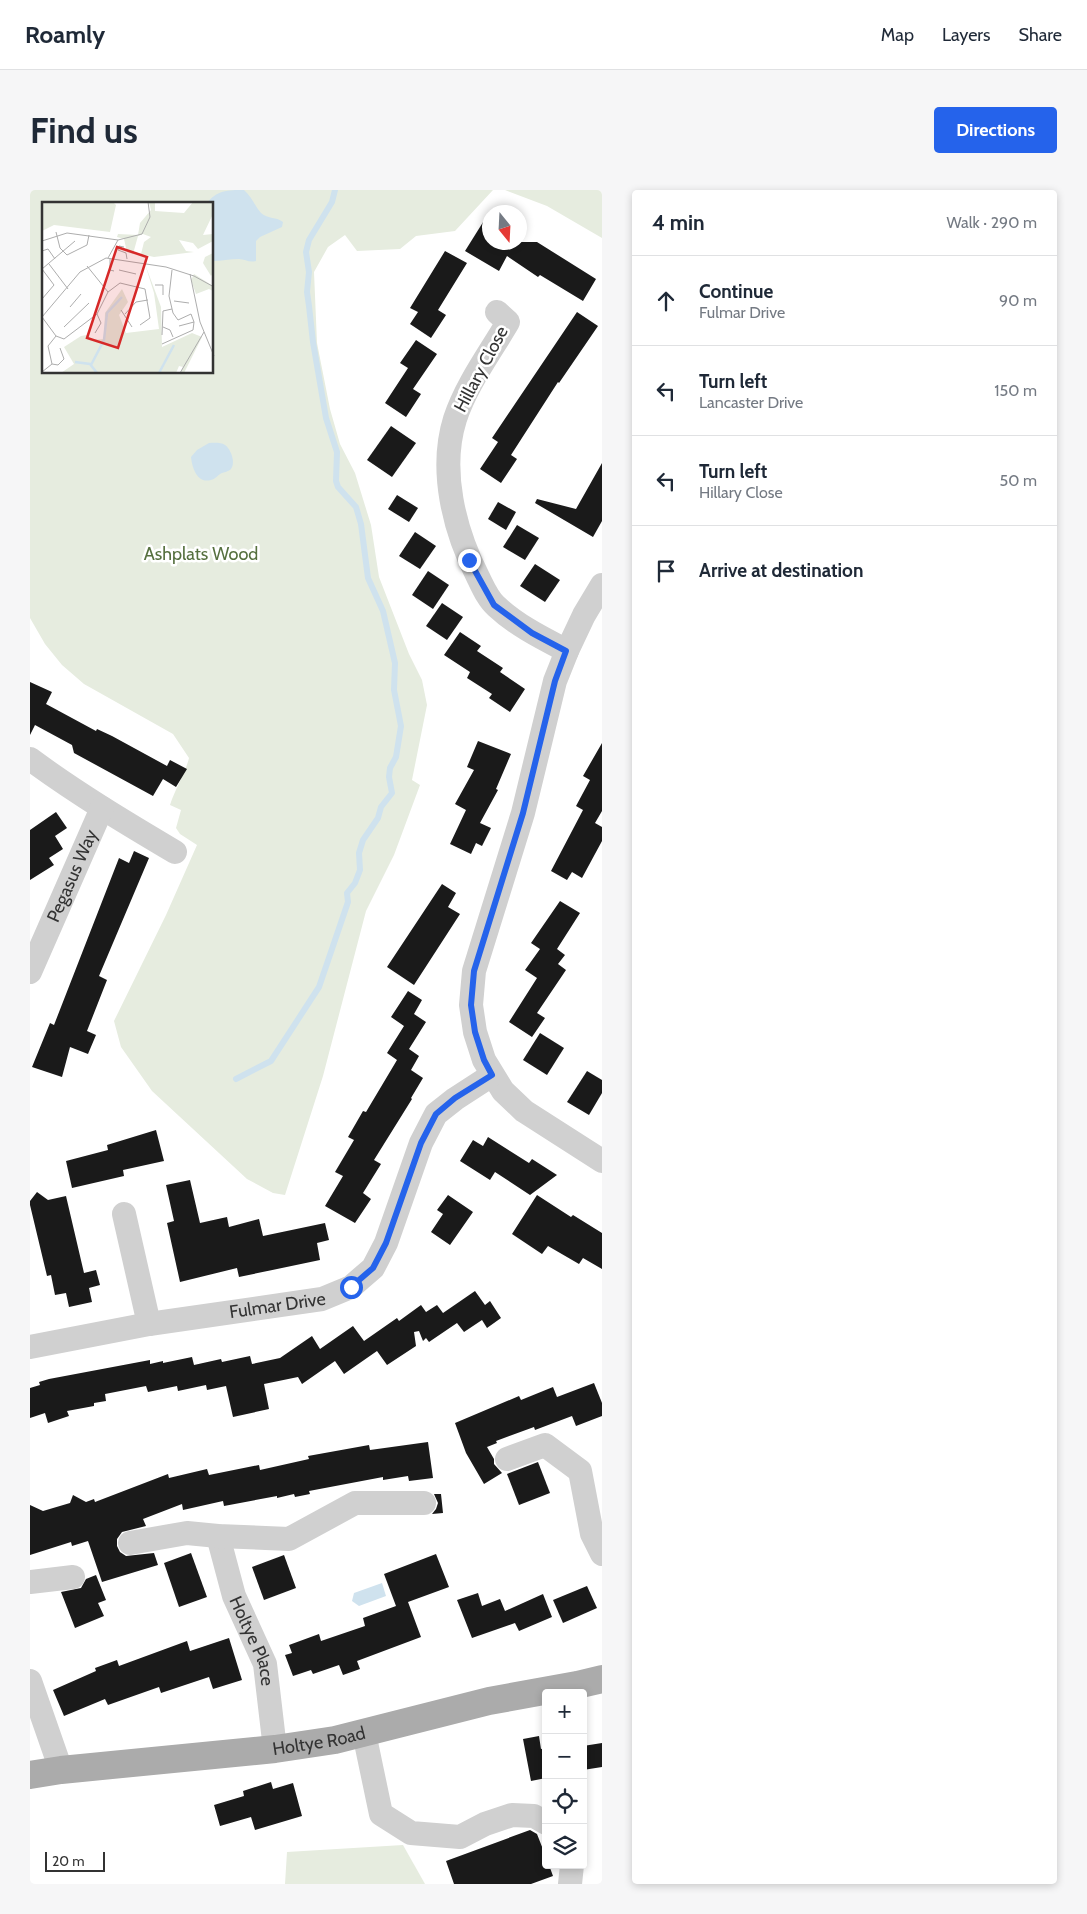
<!DOCTYPE html>
<html lang="en">
<head>
<meta charset="utf-8">
<style>
	body { margin:0; font-family:Cabin,sans-serif; background:#f6f6f7; color:#1f2937 }
	.controls { position:absolute; right:15px; bottom:15px; display:grid; overflow:hidden; border-radius:5px; box-shadow:0 2px 8px #0003 }
	.controls button { width:45px; height:45px; display:grid; place-items:center; padding:0; border:0; border-bottom:1px solid #e0e1e3; background:#fff; color:#1f2937; font:25px sans-serif }
	.compass { position:absolute; left:452px; top:15px; width:45px; height:45px; border-radius:50%; background:#fff; box-shadow:0 2px 8px #0003; rotate:162deg }
	.scale { position:absolute; left:15px; bottom:12px; width:60px; box-sizing:border-box; padding-left:5px; border:2px solid #333; border-top:0; font-size:14px; line-height:18px; white-space:nowrap; color:#333; -webkit-text-stroke:4px #fff; paint-order:stroke }
	.stop { position:absolute; width:15px; height:15px; margin:-11px; border:4px solid #2563eb; border-radius:50%; background:#fff }
	.stop.end { background:#2563eb; border-color:#fff; box-shadow:0 1px 5px #0008 }
	.list { margin:0; padding:0; list-style:none }
	h2 { display:flex; justify-content:space-between; align-items:center; height:65px; margin:0; padding:0 20px; font-size:21px }
	h2 small { font-size:16px; font-weight:400; color:#747a83 }
	.list li { display:grid; grid-template-columns:32px 1fr auto; gap:15px; align-items:center; box-sizing:border-box; height:90px; padding:0 20px; border-top:1px solid #e0e1e3 }
	.list b { display:block; font-size:19px; white-space:nowrap }
	.list p { margin:0; font-size:16px; white-space:nowrap; color:#747a83 }
	.list em { font-size:16px; font-style:normal; color:#747a83 }
	.icon { flex:none; width:28px; height:28px; fill:none; stroke:currentColor; stroke-width:2; stroke-linecap:round; stroke-linejoin:round }
	.map { position:relative; flex:none; width:572px; height:1694px; overflow:hidden; border-radius:5px }
	header { display:flex; align-items:center; gap:30px; box-sizing:border-box; height:70px; padding:0 25px; background:#fff; border-bottom:1px solid #e0e1e3 }
	header strong { font-size:24px }
	nav { display:flex; gap:28px; margin-inline-start:auto; font-size:18px }
	.intro { display:flex; align-items:center; justify-content:space-between; box-sizing:border-box; height:120px; padding:0 30px }
	h1 { margin:0; font-size:35px }
	.button { padding:12px 22px; border-radius:5px; background:#2563eb; color:#fff; font-size:18px; font-weight:700 }
	main { display:flex; gap:30px; padding:0 30px }
	aside { flex:1; background:#fff; border-radius:5px; box-shadow:0 2px 8px #0003 }
	.map>svg:first-child { display:block }
	.green { fill:#e6ecdf; fill-rule:evenodd }
	.water { fill:#cfe2ee }
	.lines { fill:none; stroke-linecap:round; stroke-linejoin:round }
	.stream { stroke:#cfe2ee; stroke-width:6 }
	.building { fill:#1a1a1a }
	.street { stroke:#d0d0d0; stroke-width:24 }
	.primary { stroke:#ababab; stroke-width:28 }
	.route { stroke:#2563eb; stroke-width:6 }
	.labels { text-anchor:middle; dominant-baseline:central; stroke-width:5; stroke-linejoin:round; paint-order:stroke }
	.street-label { font-size:18px; fill:#333; stroke:#fff }
	.park-label { font-size:18px; fill:#56703f; stroke:#fff }
	.inset-river { fill:none; stroke:#cfe2ee; stroke-width:2.5 }
	.inset-road { fill:none; stroke:#adadad; stroke-width:1 }
	.view { fill:#d62828; fill-opacity:0.15; stroke:#d62828; stroke-width:2.5 }
	.inset-edge { fill:none; stroke:#333; stroke-width:2.5 }
</style>
</head>
<body>
<header>
<strong>Roamly</strong>
<nav><a>Map</a><a>Layers</a><a>Share</a></nav>
</header>
<div class="intro"><h1>Find us</h1><a class="button">Directions</a></div>
<main>
<div class="map">
<svg width="572" height="1694" viewBox="0 0 572 1694">
	<rect width="100%" height="100%" fill="#fff"/>
	<g class="green">
		<path d="M0 0H463L425 41 386 46 370 59 327 61 315 45 298 57 284 82 287 153 300 219 310 254 325 283 341 335 349 387 379 464 392 490 397 515 382 590 390 595 364 665 336 721 293 886 255 1005 243 1003 217 989 122 901 91 857 84 831 136 725 167 655 150 644 146 638 151 620 140 615C145 599 155 584 159 568L143 544 54 494 32 475 15 454 0 428ZM14 14H182V182H14Z"/>
		<polygon points="475,0 572,0 572,48 517,16"/>
		<polygon points="373,1655 395,1694 255,1694 257,1662"/>
	</g>
	<g class="water">
		<path d="M214 0C222 7 226 18 231 23 238 29 247 27 253 32L252 37 230 47 226 51V71C219 73 215 69 209 69 200 69 191 71 183 71L182 14H176C187 0 197 0 214 0Z"/>
		<path d="M179 253C184 253 190 252 195 255 201 259 206 273 201 279 198 282 194 282 190 284 187 286 185 289 181 290 167 294 162 277 161 267L167 260Z"/>
		<polygon points="352,1393 356,1406 329,1416 322,1411 324,1403"/>
	</g>
	<g class="lines">
		<polyline class="stream" points="206,889 241,871 289,797 318,712 317,703 325,693 330,680 329,663 333,650 348,628 351,617 362,603 359,587 360,578 366,567 371,536 364,500 365,473 353,421 338,388 331,334 326,317 308,297 306,291 307,262 296,228 283,152 279,116 277,102 279,82 276,62 279,50 302,12 305,0"/>
	</g>
	<g class="building">
		<polygon points="460,21 460,52 507,52 566,89 553,111 510,85 508,87 477,66 469,81 435,61"/>
		<polygon points="415,61 437,73 408,120 416,125 401,148 380,134 388,122 380,118"/>
		<polygon points="547,122 568,136 529,193 528,192 481,265 487,269 471,293 450,279 468,252 462,248"/>
		<polygon points="386,150 407,164 383,199 391,204 376,227 355,213 378,178 370,173"/>
		<polygon points="361,236 386,253 362,287 337,270"/>
		<polygon points="572,273 572,331 563,347 505,313 507,309 546,319"/>
		<polygon points="367,305 388,318 379,332 358,319"/>
		<polygon points="468,312 486,322 476,340 458,329"/>
		<polygon points="487,335 509,348 495,370 473,357"/>
		<polygon points="385,342 406,356 390,379 369,366"/>
		<polygon points="505,374 530,390 515,412 490,396"/>
		<polygon points="398,381 419,395 403,419 382,405"/>
		<polygon points="412,413 433,427 417,450 396,436"/>
		<polygon points="430,442 451,456 447,461 473,478 470,482 495,499 480,522 459,508 462,504 437,488 440,482 414,465"/>
		<polygon points="0,492 22,502 16,514 66,541 67,539 82,546 137,576 140,570 157,579 146,597 133,589 123,606 44,563 42,555 5,535 0,545"/>
		<polygon points="448,551 481,564 466,599 468,600 450,633 461,638 452,656 446,653 441,664 420,654 436,620 425,614 444,580 437,577"/>
		<polygon points="572,553 572,621 565,633 572,637 572,651 552,688 542,682 537,690 521,681 553,620 546,616 560,590 553,586"/>
		<polygon points="26,622 37,638 25,646 33,659 19,668 24,675 0,690 0,640"/>
		<polygon points="104,661 119,668 69,786 77,790 57,841 66,845 58,864 40,857 32,887 2,877 20,833 24,835 89,668 99,673"/>
		<polygon points="412,694 426,703 418,717 430,724 384,795 357,777"/>
		<polygon points="530,711 550,723 527,759 535,765 528,774 536,780 507,823 515,828 502,847 479,832 507,788 495,780 510,759 501,753"/>
		<polygon points="378,801 392,810 384,824 396,832 379,859 389,866 381,880 393,888 381,908 382,909 344,970 351,974 333,1003 341,1009 325,1033 295,1016 313,986 305,982 324,950 318,947 333,921 336,922 367,870 357,863 374,836 361,827"/>
		<polygon points="510,843 534,858 517,885 493,870"/>
		<polygon points="557,881 572,890 572,903 559,925 537,912"/>
		<polygon points="126,940 134,971 93,980 94,986 42,998 36,971 78,960 77,955"/>
		<polygon points="458,947 499,973 502,969 527,985 500,1005 465,982 460,990 430,971 443,950 453,956"/>
		<polygon points="160,990 170,1033 197,1027 199,1037 229,1029 233,1046 295,1033 299,1050 287,1053 290,1070 209,1087 207,1078 150,1092 137,1033 144,1031 136,995"/>
		<polygon points="7,1002 18,1010 36,1006 54,1083 66,1080 70,1095 59,1098 62,1112 39,1117 36,1103 25,1105 21,1085 17,1086 0,1015 0,1011"/>
		<polygon points="418,1005 443,1022 420,1055 401,1042 413,1024 407,1020"/>
		<polygon points="507,1005 541,1027 543,1025 572,1043 572,1079 553,1068 549,1074 518,1056 512,1064 482,1044"/>
		<polygon points="445,1101 455,1115 460,1111 471,1128 457,1138 452,1130 434,1142 427,1133 399,1152 396,1148 393,1151 389,1141 384,1142 386,1156 357,1175 347,1161 314,1184 305,1171 272,1194 268,1187 234,1194 239,1219 203,1227 196,1196 177,1200 176,1195 148,1201 147,1196 118,1202 116,1196 75,1204 76,1211 64,1213 64,1216 37,1221 39,1226 18,1233 15,1223 0,1228 0,1198 10,1195 9,1192 19,1189 120,1170 120,1174 133,1171 133,1173 162,1167 164,1175 191,1169 192,1172 220,1166 222,1174 250,1168 282,1146 290,1159 323,1136 334,1151 367,1128 369,1131 391,1115 396,1122 407,1115 413,1123"/>
		<polygon points="564,1193 572,1213 572,1226 546,1236 542,1226 505,1240 504,1237 466,1251 467,1253 457,1257 464,1269 464,1274 472,1283 454,1294 436,1263 425,1233 489,1206 491,1210 523,1197 527,1207"/>
		<polygon points="398,1252 403,1288 379,1291 378,1286 353,1290 353,1287 279,1301 280,1304 265,1307 264,1304 247,1308 247,1306 194,1316 193,1311 153,1320 152,1314 113,1329 116,1336 92,1342 87,1349 87,1356 90,1362 96,1366 124,1363 128,1375 72,1392 58,1351 42,1356 41,1352 0,1365 0,1315 13,1321 40,1313 43,1305 56,1312 64,1309 65,1312 138,1284 139,1288 177,1279 179,1285 229,1275 230,1280 279,1269 278,1266 339,1255 340,1260"/>
		<polygon points="508,1272 520,1303 489,1315 477,1284"/>
		<polygon points="404,1304 411,1304 413,1323 402,1324 406,1319 408,1313"/>
		<polygon points="161,1363 177,1407 149,1417 134,1373"/>
		<polygon points="406,1364 419,1397 378,1412 391,1447 327,1471 330,1479 313,1485 309,1475 283,1484 281,1480 263,1486 255,1465 262,1463 259,1455 289,1444 291,1451 335,1436 333,1428 366,1416 354,1384"/>
		<polygon points="254,1365 266,1398 234,1410 222,1377"/>
		<polygon points="66,1385 76,1410 68,1413 74,1426 45,1438 31,1402 51,1398 56,1389"/>
		<polygon points="557,1396 567,1418 533,1433 523,1410"/>
		<polygon points="448,1403 452,1416 470,1409 475,1421 513,1404 522,1427 489,1441 485,1433 442,1448 427,1410"/>
		<polygon points="199,1448 212,1490 183,1499 179,1487 131,1503 129,1497 78,1515 75,1509 34,1526 23,1500 66,1481 65,1478 87,1470 89,1476 157,1451 160,1461"/>
		<polygon points="509,1546 511,1559 516,1558 516,1588 501,1591 493,1549"/>
		<polygon points="572,1553 572,1577 553,1580 553,1556"/>
		<polygon points="241,1592 243,1599 263,1593 272,1626 225,1640 221,1627 190,1636 184,1615 214,1606 213,1601"/>
		<polygon points="500,1640 507,1644 516,1667 516,1675 519,1675 523,1686 501,1694 424,1694 416,1671"/>
	</g>
	<g class="lines">
		<g class="street">
			<path d="M467 122 478 132C460 163 436 195 425 229 409 280 424 340 448 387 453 397 458 409 466 416 486 435 512 448 537 461"/>
			<polyline points="572,395 554,425 537,461 525,491 493,623 444,781 441,815 445,842 454,870 473,901 494,921 572,971"/>
			<path d="M0 569C46 603 96 633 145 662"/>
			<path id="s1" d="M0 782 72 618"/>
			<polyline points="94,1024 119,1134"/>
			<path id="s2" d="M0 1157 119 1134 292 1109 321 1097 343 1078 356 1053 391 953 406 924 425 909 462 885"/>
			<polyline points="477,1269 515,1255 550,1281 562,1344 572,1364"/>
			<path id="s3" d="M188 1346 204 1406 235 1474 245 1559"/>
			<polyline points="100,1353 157,1343 188,1346 259,1349 325,1313 394,1313"/>
			<polyline points="0,1392 43,1387"/>
			<polyline points="0,1491 31,1580"/>
			<polyline points="334,1543 351,1624 381,1643 430,1647 455,1634 482,1625 504,1626 516,1633"/>
			<polyline points="540,1694 542,1675"/>
		</g>
		<path class="primary" id="s4" d="M0 1585 31 1580 245 1559 305 1550 459 1511 547 1495 572 1489"/>
	</g>
	<g class="lines">
		<polyline class="route" points="321,1097 343,1078 356,1053 391,953 406,924 425,908 462,885 454,870 445,842 441,815 444,781 493,623 525,491 536,461 502,443 464,415 439,370"/>
	</g>
	<g class="labels">
		<g class="street-label">
			<text transform="translate(451 179) rotate(-62)">Hillary Close</text>
			<text stroke="none"><textPath href="#s1" startOffset="105">Pegasus Way</textPath></text>
			<text stroke="none"><textPath href="#s2" startOffset="251">Fulmar Drive</textPath></text>
			<text stroke="none"><textPath href="#s3" startOffset="111">Holtye Place</textPath></text>
			<text stroke="none"><textPath href="#s4" startOffset="291">Holtye Road</textPath></text>
		</g>
		<g class="park-label">
			<text x="171" y="364">Ashplats Wood</text>
		</g>
	</g>
	<g transform="translate(12 12)">
		<rect width="171" height="171" fill="#fff"/>
		<path d="M0 0H71L74 3 68 30 12 23 0 29ZM107 0H113V9L142 11 151 0H171V12L161 33 171 32V39L156 47 151 41 137 38 144 49 152 50 112 55 99 52 102 40 109 35 101 32 96 34 91 52 85 50 82 37 75 35 76 32 96 33 98 21 109 8ZM171 51V71L169 74 161 61 163 55ZM103 62 119 105 120 145 150 131 160 135 142 171H138L141 165 137 164 134 171H19L32 162 22 145 39 134 45 133 51 138 62 137 63 111 80 87 86 100 77 113 84 131 117 127 112 91ZM152 72 171 84V89L167 87 154 92 149 78Z" fill="#e6ecdf"/>
		<path class="inset-river" d="M33 160 48 162 55 171M49 163 62 138 65 111 80 95M117 171 132 143"/>
		<path class="inset-road" d="M14 30 18 46 25 53 45 43 47 33M76 38 100 32 108 15 106 0M0 39 25 31 76 38M82 45 77 44 76 48 84 51 85 57M0 49 6 47 13 57M66 56 76 38M68 56V68L72 69M7 62 26 87M77 68 94 72M130 68 127 94 131 111 136 118 149 112 152 120 137 124M148 72 158 120 172 154M113 83H121V93M66 90 78 81 103 87 108 116 98 123M0 97 12 83 0 67 33 39M132 99 147 101M28 105 39 92M79 108 90 125M83 112 94 100 106 98M0 115 14 134 22 137 55 112 66 90 45 64M0 115 38 70 64 56 124 65 152 74 172 85M22 125 47 101M121 125 128 128 131 135M53 131 59 121 55 112M120 133 121 109 130 107M120 142 151 128 152 120M10 162 16 163 22 157 18 146M0 170 10 162 6 144 14 134M138 171 162 130"/>
		<path class="view" d="M75 45 105 55 76 146 45 136Z"/>
		<rect width="171" height="171" class="inset-edge"/>
	</g>
</svg>
<div class="controls">
<button>+</button>
<button>−</button>
<button><svg class="icon" aria-label="locate" viewBox="0 0 24 24"><circle cx="12" cy="12" r="6"/><path d="M12 2v4M12 18v4M2 12h4M18 12h4"/></svg></button>
<button><svg class="icon" aria-label="layers" viewBox="0 0 24 24"><path d="M12 4l9 5-9 5-9-5zM3 14l9 5 9-5"/></svg></button>
</div>
<svg class="compass" viewBox="-18 -18 36 36"><path d="M0-13l5 13h-10z" fill="#e53935"/><path d="M0 13l5-13h-10z" fill="#747a83"/></svg>
<div class="scale">20 m</div>
<div class="stop" style="left:321px;top:1097px"></div>
<div class="stop end" style="left:439px;top:370px"></div>
</div>
<aside>
<h2>4 min<small>Walk · 290 m</small></h2>
<ul class="list">
<li><svg class="icon" aria-label="ahead" viewBox="0 0 24 24"><path d="M12 20V5M6 11l6-6 6 6"/></svg><div><b>Continue</b><p>Fulmar Drive</p></div><em>90 m</em></li>
<li><svg class="icon" aria-label="left" viewBox="0 0 24 24"><path d="M17 20v-9H6M10 6l-5 5 5 5"/></svg><div><b>Turn left</b><p>Lancaster Drive</p></div><em>150 m</em></li>
<li><svg class="icon" aria-label="left" viewBox="0 0 24 24"><path d="M17 20v-9H6M10 6l-5 5 5 5"/></svg><div><b>Turn left</b><p>Hillary Close</p></div><em>50 m</em></li>
<li><svg class="icon" aria-label="arrive" viewBox="0 0 24 24"><path d="M6 21V4h12l-3 4 3 4H6"/></svg><div><b>Arrive at destination</b></div></li>
</ul>
</aside>
</main>
</body>
</html>
